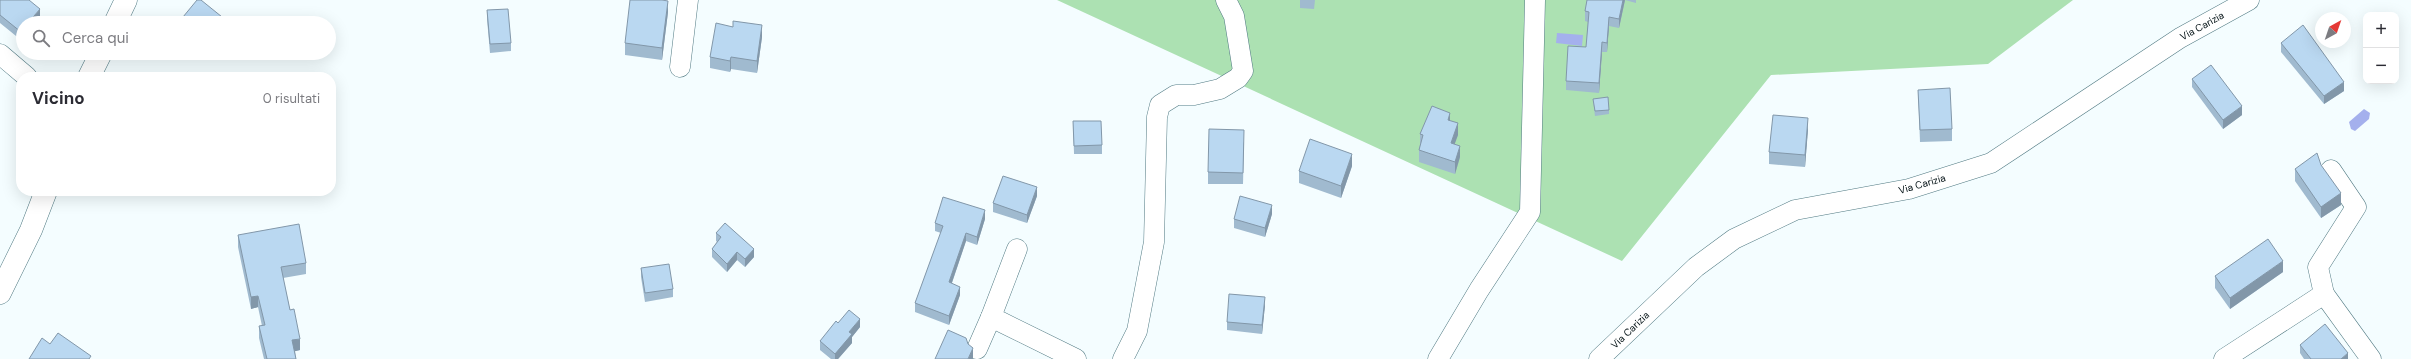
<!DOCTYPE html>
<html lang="it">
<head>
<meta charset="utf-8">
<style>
	body { margin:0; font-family:"DM Sans",sans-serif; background:#f7f7f7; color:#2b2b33 }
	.controls { position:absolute; right:12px; top:12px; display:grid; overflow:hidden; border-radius:8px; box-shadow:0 4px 16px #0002 }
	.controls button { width:36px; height:36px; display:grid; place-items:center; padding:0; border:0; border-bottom:1px solid #e1e1e2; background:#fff; color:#2b2b33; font:20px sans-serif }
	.compass { position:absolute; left:2315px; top:12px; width:36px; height:36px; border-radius:50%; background:#fff; box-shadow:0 4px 16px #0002; rotate:40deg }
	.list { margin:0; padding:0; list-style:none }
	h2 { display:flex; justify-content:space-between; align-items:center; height:52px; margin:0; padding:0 16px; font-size:17px }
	h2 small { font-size:13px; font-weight:400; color:#7c7c81 }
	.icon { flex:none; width:22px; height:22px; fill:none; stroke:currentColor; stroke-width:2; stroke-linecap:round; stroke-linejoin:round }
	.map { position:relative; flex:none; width:2411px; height:359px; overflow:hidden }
	.search { position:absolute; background:#fff; box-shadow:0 4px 16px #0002; left:16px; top:16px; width:320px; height:44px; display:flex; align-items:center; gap:10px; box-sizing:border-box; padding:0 14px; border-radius:22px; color:#7c7c81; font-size:15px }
	.panel { position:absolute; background:#fff; box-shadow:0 4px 16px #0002; left:16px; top:72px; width:320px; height:124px; border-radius:16px }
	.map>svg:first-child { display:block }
	.green { fill:#ace1b2 }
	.water { fill:#a4b0ed }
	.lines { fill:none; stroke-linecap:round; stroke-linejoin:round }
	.street-casing { stroke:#517a83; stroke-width:21 }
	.secondary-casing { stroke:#517a83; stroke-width:23 }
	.street { stroke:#fff; stroke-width:20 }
	.secondary { stroke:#fff; stroke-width:22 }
	.wall { fill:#a0bacf }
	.shaded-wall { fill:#8297a9 }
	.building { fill:#bad8f1; stroke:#8297a9 }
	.labels { text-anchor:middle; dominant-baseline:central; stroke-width:3; stroke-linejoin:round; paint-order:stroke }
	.street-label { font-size:10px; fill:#031115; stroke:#fff }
</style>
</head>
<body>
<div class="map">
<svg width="2411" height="359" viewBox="0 0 2411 359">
	<rect width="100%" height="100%" fill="#f4fdff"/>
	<polygon class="green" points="1057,0 2073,0 1988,64 1771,75 1622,261"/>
	<g class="water">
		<polygon points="1557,33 1583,35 1582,46 1556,43"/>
		<polygon points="2364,109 2370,113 2369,119 2355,131 2351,129 2349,122"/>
	</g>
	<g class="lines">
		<g class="street-casing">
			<g id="street">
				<polyline points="0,54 27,77"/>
				<polyline points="680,67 688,0"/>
				<polyline points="1017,249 991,317 1076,359"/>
				<polyline points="2324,294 2318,267 2356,207 2331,170"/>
				<polyline points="977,349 991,317"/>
				<polyline points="1123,359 1137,331 1154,242 1157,117 1160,105 1176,95 1194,95 1220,89 1238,78 1243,71 1234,16 1226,0"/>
				<polyline points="1438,359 1479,290 1530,212 1535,0"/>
				<polyline points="1599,359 1696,267 1734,239 1795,210 1909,189 1991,163 2180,38 2249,0"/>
				<polyline points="2224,359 2324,294 2371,359"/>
			</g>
		</g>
		<g class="secondary-casing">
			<g id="secondary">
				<polyline points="115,23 126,0"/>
				<polyline points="89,77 101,53"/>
				<polyline points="0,293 31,230 46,191"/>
			</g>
		</g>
		<use href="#street" class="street"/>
		<use href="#secondary" class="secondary"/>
	</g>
	<g class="wall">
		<polygon points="0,0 40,17 35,23 23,23 21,40 0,23"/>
		<polygon points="1300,0 1315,0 1314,9 1300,8"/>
		<polygon points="1587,0 1636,0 1636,3 1625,0 1619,28 1609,26 1607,52 1602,52 1599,93 1566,90 1566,81 1586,47 1588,22 1585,21 1585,11"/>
		<polygon points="487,10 511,43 511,51 490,53 487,19"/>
		<polygon points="668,12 662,60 625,55 625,43"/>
		<polygon points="183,17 227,23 183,23"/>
		<polygon points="762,37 757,73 731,69 730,72 710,68 710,57"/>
		<polygon points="2281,43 2344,91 2324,104 2281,52"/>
		<polygon points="2192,79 2242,115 2223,129 2192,87"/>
		<polygon points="1918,90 1952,129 1952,141 1920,142"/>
		<polygon points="1593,99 1609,110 1609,114 1595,116"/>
		<polygon points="1073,121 1102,145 1102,154 1074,154"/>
		<polygon points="1450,121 1458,135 1454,144 1460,157 1455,174 1419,162 1419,150 1420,145 1420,134"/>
		<polygon points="1808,129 1805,167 1769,164 1769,152"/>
		<polygon points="1244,142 1243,184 1208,184 1208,172"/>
		<polygon points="2321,165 2341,205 2321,218 2295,181 2295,169"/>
		<polygon points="1352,166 1341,198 1299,183 1299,171"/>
		<polygon points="1037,196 1027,223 993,212 993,203"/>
		<polygon points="1272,214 1265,237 1234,228 1234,219"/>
		<polygon points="985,219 977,245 966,241 952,283 960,295 949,325 915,312 915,303 941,233 935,231 935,223"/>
		<polygon points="716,233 754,257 745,267 737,260 727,272 712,257 712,249 717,242 716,241"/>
		<polygon points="238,235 306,263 306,274 283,278 290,310 300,350 295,351 296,359 264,359 259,338 259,326 262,326 258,307 251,309 238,247"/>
		<polygon points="641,268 673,289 673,297 645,302 641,277"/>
		<polygon points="2283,272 2230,309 2215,288 2215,276"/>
		<polygon points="1265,305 1262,334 1227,330 1227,322"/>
		<polygon points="838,323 860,327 852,337 852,343 838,359 831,359 820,350 820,341"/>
		<polygon points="2300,345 2348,359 2304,359 2300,353"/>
	</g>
	<g class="shaded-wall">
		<polygon points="1623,0 1625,0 1619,28 1619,19"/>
		<polygon points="668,1 668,12 662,60 662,48"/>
		<polygon points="40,9 40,17 35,23 28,23"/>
		<polygon points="1609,17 1609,26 1607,52 1607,43"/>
		<polygon points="762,25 762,37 757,73 757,61"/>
		<polygon points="23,30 23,38 21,40 21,32"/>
		<polygon points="1602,42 1602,52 1599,93 1599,83"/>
		<polygon points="731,57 731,69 730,72 730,61"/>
		<polygon points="2344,82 2344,91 2324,104 2324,96"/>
		<polygon points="2242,106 2242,115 2223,129 2223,120"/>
		<polygon points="1450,113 1450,125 1448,120"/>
		<polygon points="1808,118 1808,129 1805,167 1805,155"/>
		<polygon points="1458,123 1458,135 1451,154 1451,143"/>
		<polygon points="1460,146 1460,157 1455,174 1455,162"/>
		<polygon points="1352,154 1352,166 1341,198 1341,186"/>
		<polygon points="1037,187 1037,196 1027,223 1027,215"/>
		<polygon points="2341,193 2341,205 2321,218 2321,207"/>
		<polygon points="1272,205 1272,214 1265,237 1265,228"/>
		<polygon points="985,210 985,219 977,245 977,237"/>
		<polygon points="966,233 966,241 949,291 949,282"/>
		<polygon points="754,249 754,257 745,267 745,259"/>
		<polygon points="737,252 737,260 727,272 727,264"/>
		<polygon points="2283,261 2283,272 2230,309 2230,298"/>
		<polygon points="960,287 960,295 949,325 949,316"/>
		<polygon points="258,296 258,307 251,309 251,297"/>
		<polygon points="1265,297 1265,305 1262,334 1262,325"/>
		<polygon points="860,319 860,327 852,337 852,343 838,359 835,359 835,354 849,332"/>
		<polygon points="300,339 300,350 292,352 292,340"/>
		<polygon points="973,348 973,359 968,359"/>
		<polygon points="2348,353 2348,359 2341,359"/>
	</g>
	<g class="building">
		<polygon points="0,0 29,0 40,9 28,23 23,23 23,30 21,32 0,15"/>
		<polygon points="197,0 201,0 227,21 225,23 190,23 183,17"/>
		<polygon points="630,0 662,0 668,1 662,48 625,43"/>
		<polygon points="1587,0 1623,0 1619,19 1609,17 1607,43 1602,42 1599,83 1566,81 1568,46 1586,47 1589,12 1585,11"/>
		<polygon points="508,9 511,43 490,44 487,10"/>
		<polygon points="733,21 762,25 757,61 731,57 730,61 710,57 716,23 733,27"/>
		<polygon points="2303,25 2344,82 2324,96 2281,43"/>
		<polygon points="2211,65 2242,106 2223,120 2192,79"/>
		<polygon points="1950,88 1952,129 1920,130 1918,90"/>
		<polygon points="1608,97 1609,110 1595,111 1593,99"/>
		<polygon points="1432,106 1450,113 1448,120 1458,123 1451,143 1460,146 1455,162 1419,150 1423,135 1420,134"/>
		<polygon points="1773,115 1808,118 1805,155 1769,152"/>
		<polygon points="1073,121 1101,121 1102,145 1074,146"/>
		<polygon points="1209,129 1244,130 1243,173 1208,172"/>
		<polygon points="1310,139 1352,154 1341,186 1299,171"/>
		<polygon points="2317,153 2321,165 2341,193 2321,207 2295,169"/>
		<polygon points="1003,176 1037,187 1027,215 993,203"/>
		<polygon points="1240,196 1272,205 1265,228 1234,219"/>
		<polygon points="943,197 985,210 977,237 966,233 949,282 960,287 949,316 915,303 943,226 935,223"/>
		<polygon points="725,223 754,249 745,259 737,252 727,264 712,249 721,237 716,233"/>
		<polygon points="299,224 306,263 281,267 290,310 294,309 300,339 292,340 296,359 267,359 259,326 265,325 258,296 251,297 238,235"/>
		<polygon points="2268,239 2283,261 2230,298 2215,276"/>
		<polygon points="669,264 673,289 645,293 641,268"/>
		<polygon points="1229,294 1265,297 1262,325 1227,322"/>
		<polygon points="849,310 860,319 849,332 852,334 835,354 820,341 836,321 838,323"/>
		<polygon points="2325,324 2348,353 2341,359 2311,359 2300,345"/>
		<polygon points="948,330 966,338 968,344 973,348 968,359 935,359"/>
		<polygon points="58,333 91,356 89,359 29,359 42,338 50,344"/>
	</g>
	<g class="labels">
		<g class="street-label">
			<text transform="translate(2202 26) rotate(-29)">Via Carizia</text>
			<text transform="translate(1922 184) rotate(-16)">Via Carizia</text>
			<text transform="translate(1630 330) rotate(-44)">Via Carizia</text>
		</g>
	</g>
</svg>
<div class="controls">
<button>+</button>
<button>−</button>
</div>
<svg class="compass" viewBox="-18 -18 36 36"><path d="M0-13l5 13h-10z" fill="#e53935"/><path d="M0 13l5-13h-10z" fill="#7c7c81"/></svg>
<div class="search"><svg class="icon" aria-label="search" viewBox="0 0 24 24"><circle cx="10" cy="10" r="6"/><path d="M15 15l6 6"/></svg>Cerca qui</div>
<section class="panel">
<h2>Vicino<small>0 risultati</small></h2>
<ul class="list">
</ul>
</section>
</div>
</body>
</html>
